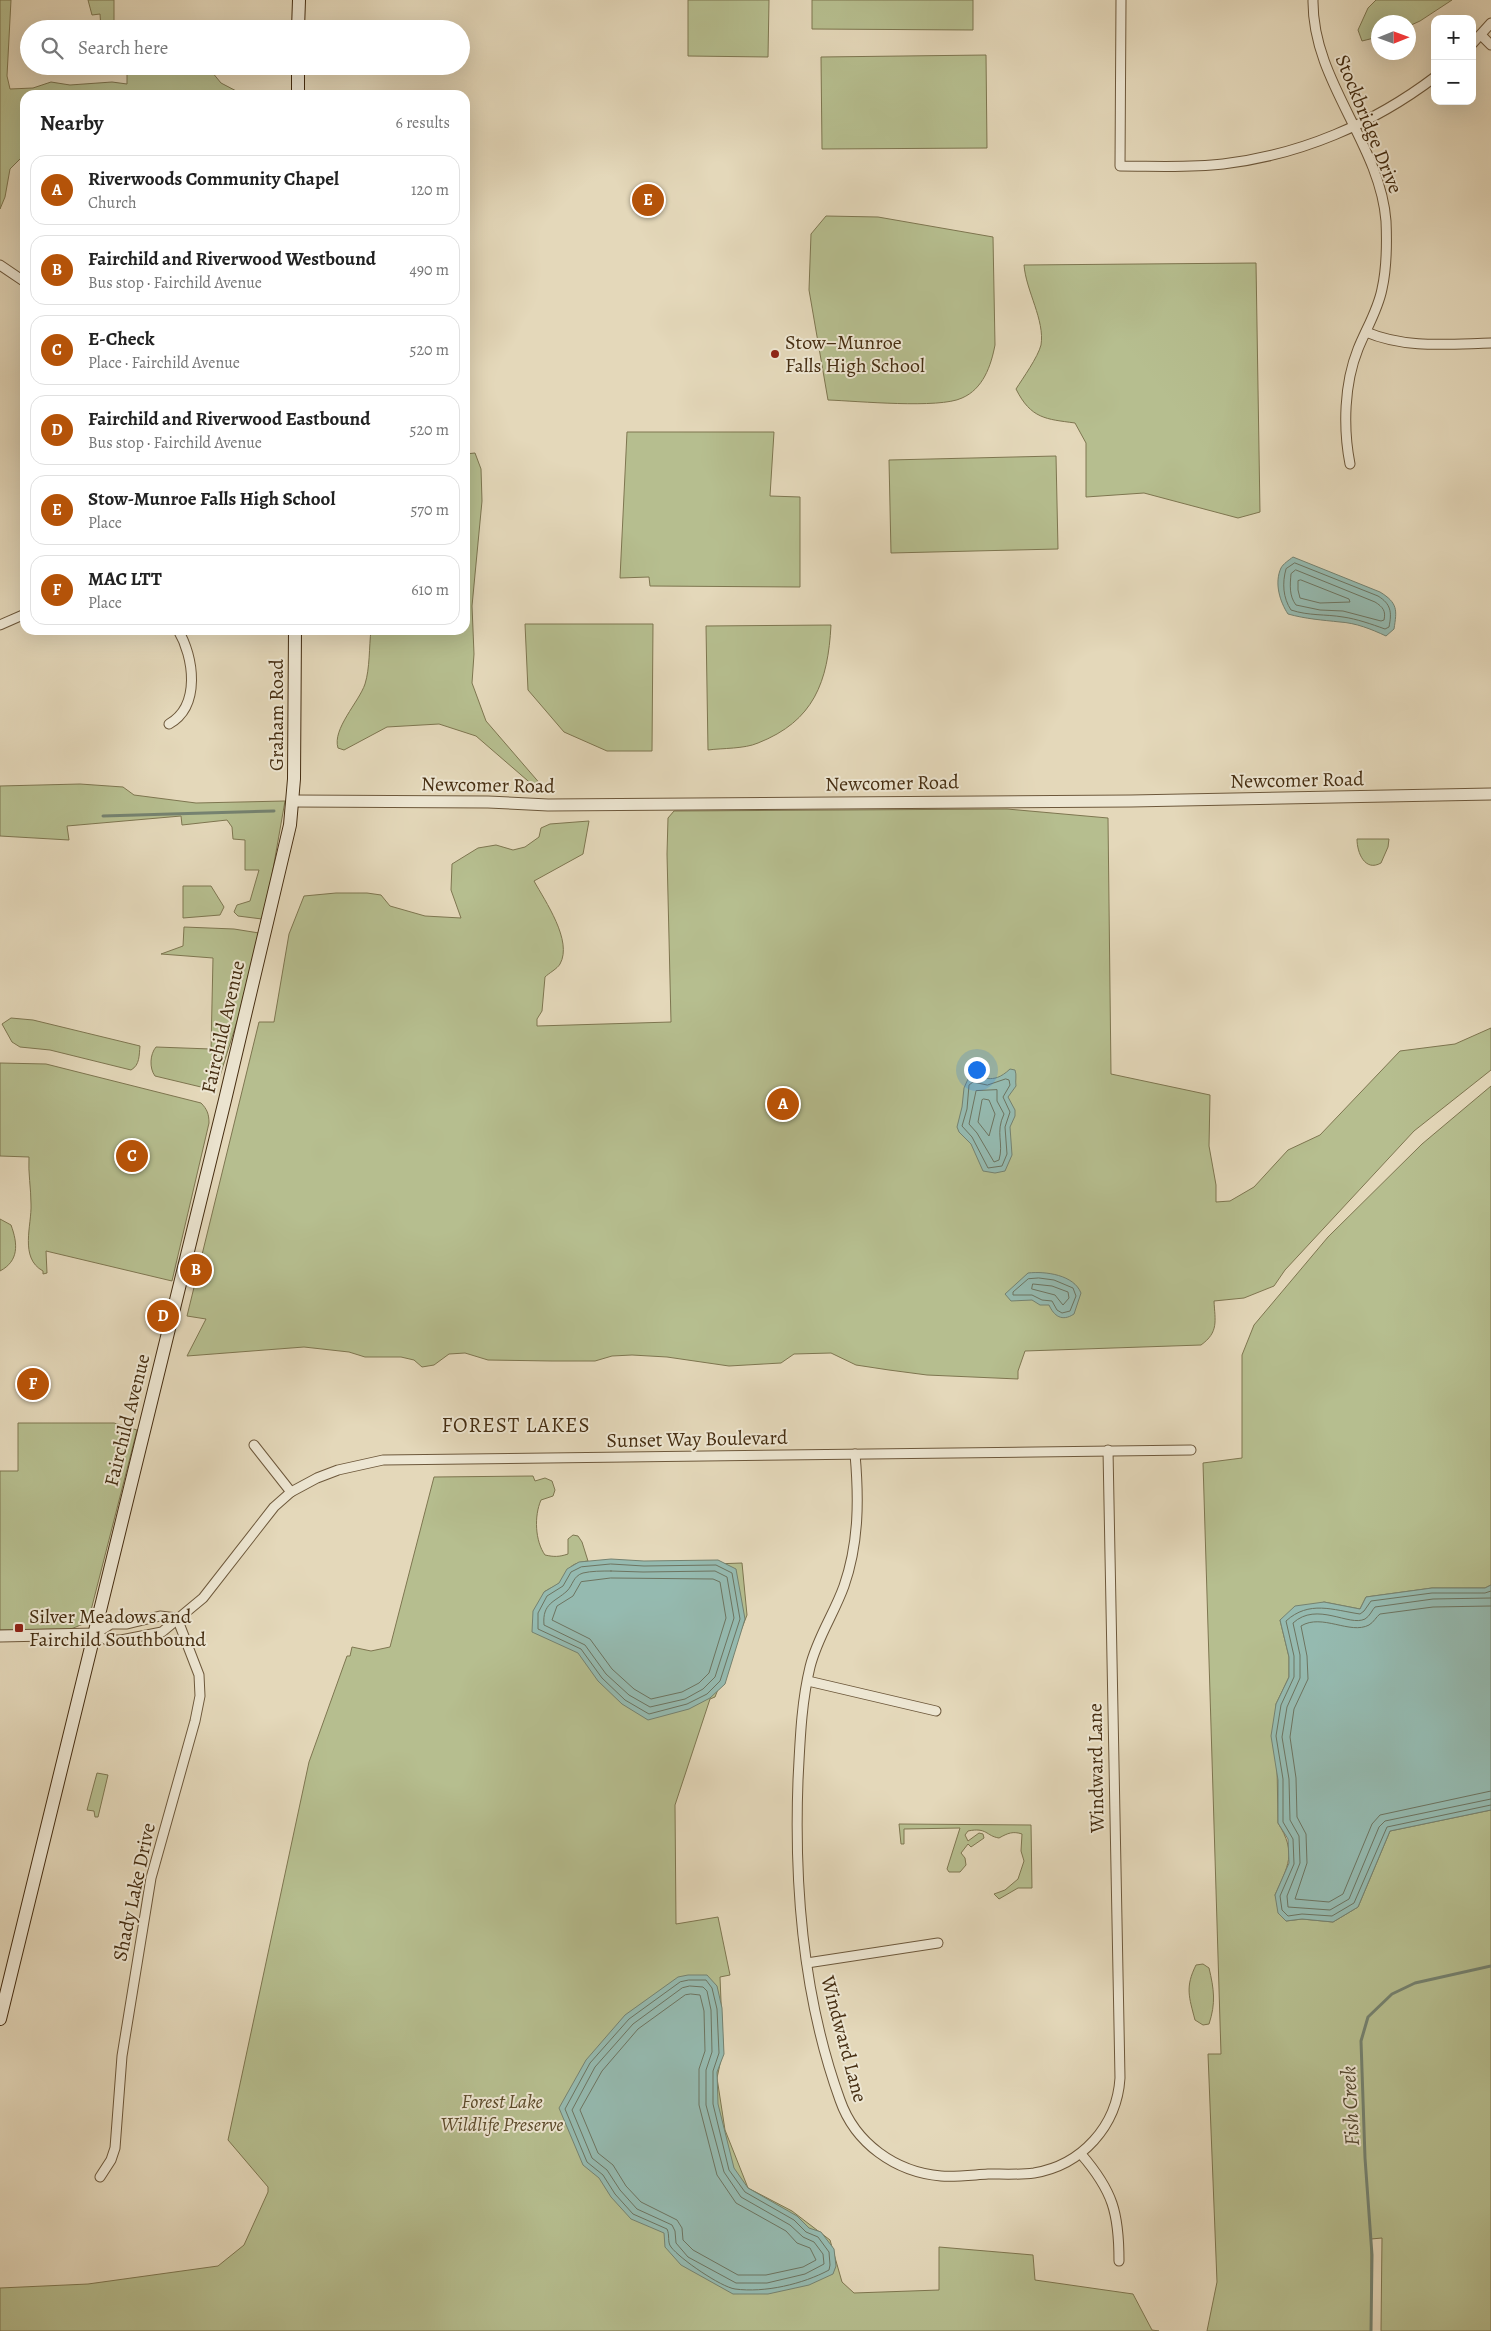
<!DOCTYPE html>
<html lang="en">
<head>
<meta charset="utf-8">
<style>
	body { margin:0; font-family:Alegreya,serif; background:#f2f2f2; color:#222 }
	.controls { position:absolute; right:15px; top:15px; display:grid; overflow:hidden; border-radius:10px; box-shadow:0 5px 20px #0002 }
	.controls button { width:45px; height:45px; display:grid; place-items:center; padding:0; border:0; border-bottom:1px solid #e0e0e0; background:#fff; color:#222; font:25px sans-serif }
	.compass { position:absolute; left:1371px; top:15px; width:45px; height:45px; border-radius:50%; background:#fff; box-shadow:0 5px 20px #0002; rotate:89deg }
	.you { position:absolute; left:976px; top:1069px; width:18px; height:18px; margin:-12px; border:4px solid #fff; border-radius:50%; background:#1a73e8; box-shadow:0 0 0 8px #1a73e833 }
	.badge { display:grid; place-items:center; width:32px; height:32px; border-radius:50%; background:#b45309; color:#fff; font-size:16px; font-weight:700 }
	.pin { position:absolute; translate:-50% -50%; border:2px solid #fff; box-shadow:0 1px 5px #0006 }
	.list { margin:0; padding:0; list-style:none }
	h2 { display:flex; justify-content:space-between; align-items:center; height:65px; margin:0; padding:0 20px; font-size:21px }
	h2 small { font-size:16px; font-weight:400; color:#767676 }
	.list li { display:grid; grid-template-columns:32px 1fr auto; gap:15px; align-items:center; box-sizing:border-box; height:70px; margin:0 10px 10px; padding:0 10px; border:1px solid #e0e0e0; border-radius:15px }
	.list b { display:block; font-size:19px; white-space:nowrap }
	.list p { margin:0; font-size:16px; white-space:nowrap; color:#767676 }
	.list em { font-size:16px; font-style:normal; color:#767676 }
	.icon { flex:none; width:28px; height:28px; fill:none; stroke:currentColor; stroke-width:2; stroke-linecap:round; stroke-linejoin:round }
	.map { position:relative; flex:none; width:1491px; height:2331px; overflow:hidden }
	.search { position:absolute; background:#fff; box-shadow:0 5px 20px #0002; left:20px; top:20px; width:450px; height:55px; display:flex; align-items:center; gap:12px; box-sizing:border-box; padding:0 18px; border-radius:28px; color:#767676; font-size:19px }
	.panel { position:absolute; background:#fff; box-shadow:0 5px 20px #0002; left:20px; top:90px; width:450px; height:545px; border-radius:15px }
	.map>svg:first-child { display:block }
	.green { fill:#b6be8f; stroke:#7e7650 }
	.water { fill:#95bab0; stroke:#758270 }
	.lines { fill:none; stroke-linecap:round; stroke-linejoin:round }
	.shore { stroke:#6d7460; stroke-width:1 }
	.stream { stroke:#758270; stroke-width:3 }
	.minor-casing { stroke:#6d583b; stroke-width:11 }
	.tertiary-casing { stroke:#6d583b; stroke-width:13 }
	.secondary-casing { stroke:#452d11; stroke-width:14 }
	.minor { stroke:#ede6d2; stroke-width:9 }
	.tertiary { stroke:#ede6d2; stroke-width:11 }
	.secondary { stroke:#ede6d2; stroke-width:12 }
	.poi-dot { fill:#8f2418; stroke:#ede6d2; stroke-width:2 }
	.labels { text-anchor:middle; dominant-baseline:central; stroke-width:4; stroke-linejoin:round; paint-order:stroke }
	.street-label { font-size:20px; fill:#452d11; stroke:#ede6d2 }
	.poi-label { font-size:20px; fill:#452d11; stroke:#ede6d2; text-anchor:start }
	.park-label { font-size:20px; font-style:italic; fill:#5c4a2a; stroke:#ede6d2 }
	.neighbourhood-label { font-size:21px; letter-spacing:1px; fill:#452d11; stroke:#ede6d2 }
	.water-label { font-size:21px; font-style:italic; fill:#554931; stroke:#ede6d2 }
</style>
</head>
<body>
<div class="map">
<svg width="1491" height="2331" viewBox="0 0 1491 2331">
	<rect width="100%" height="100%" fill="#e4d8ba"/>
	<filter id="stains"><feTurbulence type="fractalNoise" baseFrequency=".004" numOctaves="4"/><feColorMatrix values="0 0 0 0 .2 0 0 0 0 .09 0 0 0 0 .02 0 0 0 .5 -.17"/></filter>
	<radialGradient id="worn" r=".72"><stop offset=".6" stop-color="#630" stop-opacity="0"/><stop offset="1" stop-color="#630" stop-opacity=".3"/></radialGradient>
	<g class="green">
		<polygon points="0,0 11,0 7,76 10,89 33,88 51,82 70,85 112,82 127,84 127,66 207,66 221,83 242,94 270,95 25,95 25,154 10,169 5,197 0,209"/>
		<polygon points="88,0 114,0 114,29 101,29 100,14 92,15"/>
		<polygon points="688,0 769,0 768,57 688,56"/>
		<polygon points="812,0 973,0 973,30 812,29"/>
		<polygon points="1376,0 1452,0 1420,21 1409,26 1408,22 1378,22 1378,37 1362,41 1358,30 1368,8"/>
		<polygon points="986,55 987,148 822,149 821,57"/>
		<path d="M826 216 878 217 993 237 995 345C991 366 983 389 962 398 939 409 857 401 828 400L809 290 811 234Z"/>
		<path d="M1256 263 1260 512 1238 518 1144 493 1086 497V443L1075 423C1046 419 1031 419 1016 389 1023 378 1038 357 1041 345 1045 320 1026 291 1024 265Z"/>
		<polygon points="627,432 774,432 770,496 800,497 800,587 650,586 649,577 620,578"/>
		<path d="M475 453 481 469 482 501 472 606 474 654 472 683 486 721 542 786 535 787 476 736 439 724 387 727 344 750 338 748C332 729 359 702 365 684 370 668 369 647 371 630H465V454Z"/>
		<polygon points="1056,456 1058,549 891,553 889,460"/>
		<polygon points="525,624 653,624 652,751 607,751 564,732 528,690"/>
		<path d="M831 625C828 682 814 721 758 743 744 749 723 748 708 750L706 626Z"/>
		<polygon points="80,784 123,787 134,795 196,803 285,801 272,875 262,919 238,916 234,912 237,905 250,901 259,870 245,870 245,840 233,839 232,827 227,820 182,825 181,816 67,826 69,840 0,836 0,786"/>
		<path d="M1007 809 1108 818 1111 1074 1210 1095 1209 1146 1216 1185V1202L1230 1201 1254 1187 1288 1150 1320 1135 1400 1051 1455 1044 1491 1028V1070L1414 1131 1285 1270 1274 1286 1244 1298 1214 1301C1215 1321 1219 1332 1201 1345L1025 1351 1018 1371V1379L927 1375 889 1370 856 1365 831 1353 794 1354 781 1363 729 1366 667 1357 632 1355 612 1356 595 1361H552L488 1360 465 1353 449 1354 434 1365 422 1367 414 1360 401 1357H365L349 1352 304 1347 187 1356 206 1319 187 1316 259 1022H274L289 934 304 896 336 893H367L381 895 390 906 425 916 461 918 451 890 452 864 478 848 496 845 513 850 525 847 539 837 541 828 550 824 589 821 583 854 534 881C545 901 573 941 560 964 557 969 549 973 545 977L542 1011 537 1019V1026L671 1022 667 854 668 818 674 811Z"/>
		<path d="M1357 839H1389L1388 847 1381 863C1365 872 1357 853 1357 839Z"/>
		<polygon points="183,886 211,886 224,907 220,915 183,918"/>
		<path d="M184 927 234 929 259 933 238 1018 219 1079 209 1086 201 1087 155 1076C149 1068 150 1054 156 1047L211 1049 213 958 161 954 183 946Z"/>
		<path d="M11 1018 33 1020 140 1046C139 1055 140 1065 131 1070L50 1050 20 1047 12 1042 2 1024Z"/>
		<path d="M0 1063 46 1064 201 1103C207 1109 209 1114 209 1123L172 1281 46 1251 47 1273 43 1274V1271C19 1258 32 1225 31 1204 31 1188 28 1173 29 1157L0 1156Z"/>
		<path d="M1491 1086V1585L1485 1588H1432L1366 1597 1360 1609 1324 1602 1280 1620 1289 1657V1677L1276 1704 1278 1823C1297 1853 1288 1866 1275 1895L1286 1921 1302 1919 1333 1922 1358 1907 1390 1831 1491 1810V2331H1381L1382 2238 1371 2239V2331H1207L1217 2282 1208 2054H1221L1203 1463 1242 1458V1355L1254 1325 1328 1237 1422 1144Z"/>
		<path d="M0 1219 11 1225C18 1244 19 1261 0 1271Z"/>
		<polygon points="18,1423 114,1423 137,1430 88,1622 71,1629 0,1630 0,1471 18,1471"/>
		<path d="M533 1476 535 1481 545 1478 552 1481 555 1490 553 1496 541 1500C534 1516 535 1541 545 1555 554 1557 559 1557 568 1554V1539L573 1535 578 1536 582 1542 588 1561C563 1564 571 1573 558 1584 554 1587 548 1589 544 1592L547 1607 570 1569 742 1563 747 1615 715 1697 710 1699 675 1805 676 1924 718 1917 730 1975 720 1977 723 2050 717 2078 725 2130 748 2188 792 2211 830 2240 842 2282 854 2293 939 2290V2247L1033 2255 1035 2280 1133 2294 1152 2330 1159 2331H0V2288L88 2284 218 2266 244 2245 268 2192V2187L228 2140 309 1762 347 1656H350L352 1647 371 1651 390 1647 434 1477Z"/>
		<polygon points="97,1773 108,1775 98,1817 95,1817 94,1811 87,1810"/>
		<path d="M899 1824 1031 1825 1032 1888H1018L999 1899 994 1894 1005 1890 1018 1879 1024 1861 1021 1851 1022 1834C1013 1831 1008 1833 999 1838 986 1836 987 1827 968 1831L965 1835 968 1841 979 1833 983 1834 984 1838 971 1847 968 1844 961 1853 965 1858 966 1865 960 1872H949L947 1869 960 1828 904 1829V1844H901Z"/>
		<path d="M1203 1964 1209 1968C1214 1989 1216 2003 1209 2024L1203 2025 1195 2020C1189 1997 1185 1987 1196 1965Z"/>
	</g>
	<g class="water">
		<path d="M1293 557 1380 592C1398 603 1397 610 1394 629L1386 636C1371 629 1356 623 1340 622 1322 620 1306 619 1288 614 1280 602 1274 583 1281 568 1283 564 1289 560 1293 557Z"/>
		<path d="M1010 1069 1015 1070C1017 1075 1015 1081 1016 1086L1008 1097 1015 1110V1116L1010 1127 1012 1155 1005 1171 995 1173 983 1171 971 1144 959 1132 957 1127 962 1107 964 1088 968 1079C984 1073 991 1087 1010 1069Z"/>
		<path d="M1028 1273C1046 1271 1074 1275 1081 1293L1074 1314C1062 1322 1054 1316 1049 1305H1040L1032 1300 1011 1301 1005 1294Z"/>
		<polygon points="611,1559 644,1561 718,1560 736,1569 745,1619 725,1684 710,1698 689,1709 648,1720 622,1704 598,1681 578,1653 532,1632 533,1611 544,1592 559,1583 567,1569 579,1562"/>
		<polygon points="1491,1585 1491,1810 1390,1831 1358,1907 1333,1922 1302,1919 1286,1921 1278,1913 1275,1895 1289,1863 1288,1839 1278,1823 1278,1780 1271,1736 1276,1704 1289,1677 1289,1657 1280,1620 1295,1606 1324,1602 1360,1609 1366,1597 1432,1588 1485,1588"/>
		<polygon points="688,1975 707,1975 717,1986 722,2008 724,2054 717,2072 718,2104 734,2168 748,2188 797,2216 809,2228 821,2232 834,2249 836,2266 833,2274 809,2285 768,2294 733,2294 681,2265 665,2247 664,2233 631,2219 611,2197 599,2178 583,2165 559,2108 586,2060 625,2015 678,1977"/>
	</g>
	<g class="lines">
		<g class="shore">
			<path d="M1295 563 1378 596C1391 604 1392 612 1389 627L1385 629C1371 624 1357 619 1343 617 1325 614 1309 616 1291 610 1283 598 1282 583 1286 569Z"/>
			<path d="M1296 570 1375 602C1383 607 1386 611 1384 620L1381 621 1343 611 1320 610 1296 605C1289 596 1290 585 1291 574Z"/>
			<polygon points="1301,580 1349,599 1350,602 1320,603 1300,598 1298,590 1298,581"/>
			<polygon points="1006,1079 1009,1080 1010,1085 1003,1097 1010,1112 1005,1127 1007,1154 1002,1166 988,1168 972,1137 962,1126 967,1109 969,1085 973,1082 987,1085"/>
			<path d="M997 1090V1101L1004 1114C995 1133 1004 1143 999 1160L994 1162 977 1133 969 1124 976 1091Z"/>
			<polygon points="984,1099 989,1100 995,1114 989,1136 978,1122 982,1100"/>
			<polygon points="1039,1278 1054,1280 1073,1288 1076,1296 1070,1311 1062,1313 1057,1310 1052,1301 1042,1300 1032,1295 1013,1295 1013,1292 1028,1279"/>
			<polygon points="1033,1284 1052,1286 1068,1292 1069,1298 1063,1305 1055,1295 1032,1289"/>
			<polygon points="611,1564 644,1566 716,1565 732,1573 740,1619 720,1681 707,1694 687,1704 649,1714 625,1700 602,1678 581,1649 538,1629 538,1613 547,1596 563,1586 571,1572 581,1567"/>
			<path d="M611 1571 643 1572 715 1571 727 1577 734 1618 715 1677 703 1689 685 1699 650 1707 629 1695 606 1674 585 1645 544 1625C542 1603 555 1602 567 1591 573 1585 573 1576 583 1573 591 1571 602 1571 611 1571Z"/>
			<polygon points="611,1578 713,1579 720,1582 726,1618 709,1673 699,1683 682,1692 651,1699 634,1689 612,1669 590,1639 552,1620 557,1606 573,1596 581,1582"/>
			<path d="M1491 1591 1485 1593H1432L1371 1601 1364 1611 1360 1614C1333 1610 1309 1600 1286 1621L1294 1656V1677L1281 1705 1276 1736 1283 1779V1822L1293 1839 1294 1864 1280 1896 1282 1910 1288 1916 1302 1914 1332 1916 1354 1903 1387 1827 1491 1805"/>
			<path d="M1491 1598 1433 1599 1375 1607C1372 1610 1370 1616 1365 1619 1349 1627 1317 1601 1293 1623L1300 1655V1678L1287 1707 1282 1737 1289 1779 1290 1820 1299 1836 1300 1863 1287 1896 1288 1907 1330 1910 1349 1899 1379 1827 1385 1821 1491 1799"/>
			<path d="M1491 1606 1433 1607 1380 1614C1376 1617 1374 1622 1369 1625 1350 1635 1322 1613 1301 1626L1307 1656 1308 1679 1294 1709 1290 1737 1296 1778 1297 1817 1306 1834 1307 1863 1295 1899 1329 1902 1343 1894 1372 1824 1380 1815 1491 1791"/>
			<path d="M689 1980H706L712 1988 717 2009 719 2053 713 2071V2104L729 2170 745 2192 794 2220 806 2232 818 2237 829 2252 830 2265 829 2270C803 2284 765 2293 735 2289 721 2287 680 2259 671 2247 667 2242 670 2235 667 2229L633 2214 615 2194 603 2175 587 2162 565 2109 590 2063 629 2019 680 1982Z"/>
			<polygon points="690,1986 703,1987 707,1991 711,2010 712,2052 706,2070 706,2105 724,2172 741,2197 790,2225 803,2237 814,2242 823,2254 824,2264 805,2274 767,2283 736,2283 688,2257 676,2243 675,2231 672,2225 637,2209 620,2190 607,2170 592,2158 572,2110 595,2067 633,2024 682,1988"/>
			<polygon points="691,1994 700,1995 704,2011 705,2051 699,2069 699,2105 717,2175 736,2203 786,2231 797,2243 810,2248 816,2260 803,2267 766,2275 738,2275 693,2250 683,2240 682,2228 677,2220 641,2202 626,2186 613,2165 598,2153 580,2110 602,2071 638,2029 685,1995"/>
		</g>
		<g class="stream">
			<polyline points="103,816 274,811"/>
			<polyline points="1371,2331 1372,2255 1365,2158 1361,2041 1368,2017 1392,1994 1415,1983 1491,1966"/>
		</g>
		<g class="minor-casing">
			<g id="minor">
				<path d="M1121 0 1120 166C1154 166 1189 168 1223 164 1300 155 1373 124 1435 77"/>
				<path d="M1313 0C1312 81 1380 143 1386 221 1387 244 1387 267 1382 289 1378 310 1366 329 1358 349 1344 384 1343 428 1350 464"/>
				<polyline points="1481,35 1491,45"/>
				<polyline points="1472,44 1491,23"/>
				<polyline points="0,265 25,282"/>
				<path d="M1366 332C1406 349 1449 344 1491 343"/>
				<polyline points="0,625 25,614"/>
				<path d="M169 724C201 706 194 657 178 630"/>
				<polyline points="254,1445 291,1492"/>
				<path d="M855 1454C859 1499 859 1543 844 1586 834 1614 817 1638 810 1667 801 1704 800 1743 798 1780 794 1888 803 1998 840 2100 855 2143 895 2172 941 2176 956 2177 972 2175 988 2174 1003 2174 1019 2175 1034 2173 1082 2165 1117 2126 1120 2078L1108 1450"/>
				<polyline points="95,1634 107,1640 121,1640 162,1632 203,1598 274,1507 291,1492 317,1478 338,1470 383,1460 1191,1450"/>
				<polyline points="95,1634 111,1624 127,1624 160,1616 177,1618"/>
				<polyline points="808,1681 936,1711"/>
				<polyline points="807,1963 938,1943"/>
				<path d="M1081 2154C1113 2191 1119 2213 1119 2261"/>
				<polyline points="100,2177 111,2160 115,2148 122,2056 151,1878 195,1721 200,1696 199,1675 177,1618"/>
			</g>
		</g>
		<g class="tertiary-casing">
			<g id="tertiary">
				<polyline points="294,801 488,802 548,805 1131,801 1491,794"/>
				<polyline points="0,1636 95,1634"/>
			</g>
		</g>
		<g class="secondary-casing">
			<g id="secondary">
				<polyline points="298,29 299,0"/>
				<polyline points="298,95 298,66"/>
				<polyline points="0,2019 225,1100 290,825 294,779 295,630"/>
			</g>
		</g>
		<use href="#minor" class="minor"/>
		<use href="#tertiary" class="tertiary"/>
		<use href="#secondary" class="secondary"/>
	</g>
	<g class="poi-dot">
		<circle cx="775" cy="354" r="5"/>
		<rect x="14" y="1623" width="10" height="10" rx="2.5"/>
	</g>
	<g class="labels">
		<g class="street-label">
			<text transform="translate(1369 124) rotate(68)">Stockbridge Drive</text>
			<text transform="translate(276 715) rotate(-90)">Graham Road</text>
			<text transform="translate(1297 780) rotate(-1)">Newcomer Road</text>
			<text transform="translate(892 783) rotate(-1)">Newcomer Road</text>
			<text transform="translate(488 785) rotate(1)">Newcomer Road</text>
			<text transform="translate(223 1027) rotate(-77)">Fairchild Avenue</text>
			<text transform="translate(127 1420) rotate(-76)">Fairchild Avenue</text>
			<text transform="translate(697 1439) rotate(-1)">Sunset Way Boulevard</text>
			<text transform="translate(1096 1768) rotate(-91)">Windward Lane</text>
			<text transform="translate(134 1892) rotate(-78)">Shady Lake Drive</text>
			<text transform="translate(844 2039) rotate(75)">Windward Lane</text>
		</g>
		<g class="poi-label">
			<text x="785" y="342">Stow–Munroe<tspan x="785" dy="23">Falls High School</tspan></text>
			<text x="29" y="1616">Silver Meadows and<tspan x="29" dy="23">Fairchild Southbound</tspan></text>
		</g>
		<g class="park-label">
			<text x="502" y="2101">Forest Lake<tspan x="502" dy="23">Wildlife Preserve</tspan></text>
		</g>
		<g class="neighbourhood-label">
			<text x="516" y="1425">FOREST LAKES</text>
		</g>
		<g class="water-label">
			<text transform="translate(1350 2106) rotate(-93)">Fish Creek</text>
		</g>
	</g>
	<rect width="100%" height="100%" filter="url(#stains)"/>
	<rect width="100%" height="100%" fill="url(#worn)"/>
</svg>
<div class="controls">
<button>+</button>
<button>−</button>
</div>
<svg class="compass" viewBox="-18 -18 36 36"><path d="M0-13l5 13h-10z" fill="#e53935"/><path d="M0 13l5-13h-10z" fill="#767676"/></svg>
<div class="you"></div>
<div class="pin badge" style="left:783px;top:1104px">A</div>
<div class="pin badge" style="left:196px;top:1270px">B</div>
<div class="pin badge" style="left:132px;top:1156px">C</div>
<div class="pin badge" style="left:163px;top:1316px">D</div>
<div class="pin badge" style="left:648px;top:200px">E</div>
<div class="pin badge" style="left:33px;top:1384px">F</div>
<div class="search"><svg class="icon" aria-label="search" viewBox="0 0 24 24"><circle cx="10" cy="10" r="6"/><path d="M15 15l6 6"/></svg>Search here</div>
<section class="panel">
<h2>Nearby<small>6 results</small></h2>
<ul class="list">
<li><span class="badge">A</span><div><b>Riverwoods Community Chapel</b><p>Church</p></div><em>120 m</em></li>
<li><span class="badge">B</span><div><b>Fairchild and Riverwood Westbound</b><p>Bus stop · Fairchild Avenue</p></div><em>490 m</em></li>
<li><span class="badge">C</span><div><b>E-Check</b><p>Place · Fairchild Avenue</p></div><em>520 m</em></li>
<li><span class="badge">D</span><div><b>Fairchild and Riverwood Eastbound</b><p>Bus stop · Fairchild Avenue</p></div><em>520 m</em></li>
<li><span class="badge">E</span><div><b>Stow-Munroe Falls High School</b><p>Place</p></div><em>570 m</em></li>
<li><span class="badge">F</span><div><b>MAC LTT</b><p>Place</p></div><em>610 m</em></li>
</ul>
</section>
</div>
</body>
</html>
